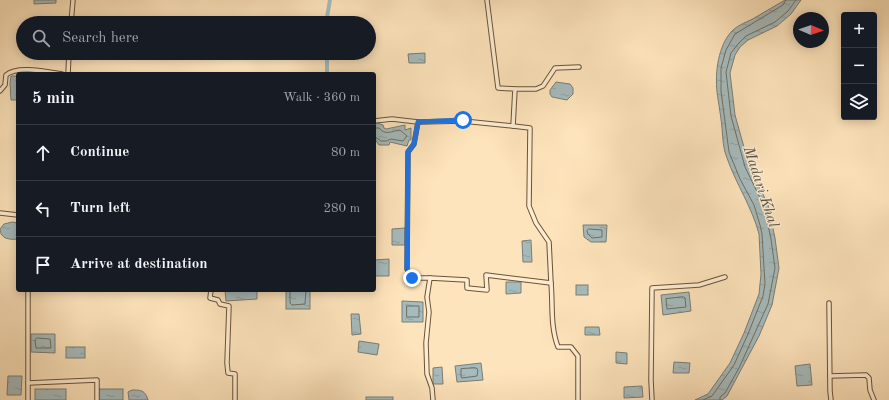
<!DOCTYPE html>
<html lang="en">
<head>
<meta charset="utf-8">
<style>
	body { margin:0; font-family:"Old Standard TT",serif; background:#242831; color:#f1f3f6 }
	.controls { position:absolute; right:12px; top:12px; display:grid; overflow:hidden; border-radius:4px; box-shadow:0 2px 10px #0003 }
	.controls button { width:36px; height:36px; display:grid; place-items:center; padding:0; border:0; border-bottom:1px solid #363941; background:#171b24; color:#f1f3f6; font:20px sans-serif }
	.compass { position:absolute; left:793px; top:12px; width:36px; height:36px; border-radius:50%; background:#171b24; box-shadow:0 2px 10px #0003; rotate:92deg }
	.stop { position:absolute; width:12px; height:12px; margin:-9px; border:3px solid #1a73e8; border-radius:50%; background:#fff }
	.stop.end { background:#1a73e8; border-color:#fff; box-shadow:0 1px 4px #0008 }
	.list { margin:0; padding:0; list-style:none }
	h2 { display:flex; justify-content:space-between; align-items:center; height:52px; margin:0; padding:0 16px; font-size:17px }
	h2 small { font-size:13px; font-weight:400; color:#9ea1a6 }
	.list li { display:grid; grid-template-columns:26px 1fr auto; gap:12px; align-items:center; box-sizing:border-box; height:56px; padding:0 16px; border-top:1px solid #363941 }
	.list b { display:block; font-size:15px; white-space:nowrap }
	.list em { font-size:13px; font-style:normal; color:#9ea1a6 }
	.icon { flex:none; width:22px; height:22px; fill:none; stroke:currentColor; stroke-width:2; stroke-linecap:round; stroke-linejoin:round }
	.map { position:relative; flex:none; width:889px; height:400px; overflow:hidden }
	.search { position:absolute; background:#171b24; box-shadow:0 2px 10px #0003; left:16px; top:16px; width:360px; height:44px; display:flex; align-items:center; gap:10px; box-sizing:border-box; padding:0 14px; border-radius:22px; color:#9ea1a6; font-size:15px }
	.panel { position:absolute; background:#171b24; box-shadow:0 2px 10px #0003; left:16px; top:72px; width:360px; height:220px; border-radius:4px }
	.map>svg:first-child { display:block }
	.water { fill:url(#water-ripples); stroke:#7a7e75 }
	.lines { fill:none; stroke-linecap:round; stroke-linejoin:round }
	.shore { stroke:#706f63; stroke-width:1 }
	.canal { stroke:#a6bbbd; stroke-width:4 }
	.minor-casing { stroke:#6a5336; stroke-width:5.5 }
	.minor { stroke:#feedd3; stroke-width:3.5 }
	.route { stroke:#1a73e8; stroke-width:5 }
	.labels { text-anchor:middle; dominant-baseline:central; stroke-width:3; stroke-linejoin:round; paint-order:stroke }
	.water-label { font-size:15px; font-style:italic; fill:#5a513f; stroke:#feedd3 }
</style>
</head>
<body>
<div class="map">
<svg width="889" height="400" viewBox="0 0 889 400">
	<defs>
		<pattern id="water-ripples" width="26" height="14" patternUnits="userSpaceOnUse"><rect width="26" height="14" fill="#a6bbbd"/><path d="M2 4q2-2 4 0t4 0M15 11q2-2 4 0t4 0" fill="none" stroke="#90a0a1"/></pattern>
	</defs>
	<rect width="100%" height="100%" fill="#fee4bc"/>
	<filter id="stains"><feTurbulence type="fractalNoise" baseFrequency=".005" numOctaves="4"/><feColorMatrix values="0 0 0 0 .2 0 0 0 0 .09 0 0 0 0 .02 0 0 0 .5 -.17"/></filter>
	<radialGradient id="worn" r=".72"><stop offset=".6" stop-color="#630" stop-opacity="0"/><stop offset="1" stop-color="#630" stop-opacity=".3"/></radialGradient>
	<g class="water">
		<polygon points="34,0 56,0 56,3 34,4"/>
		<path d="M785 0H801L791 14 777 26 748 40 740 47 735 55 730 73 735 115 749 165 768 205 775 238 779 268 772 305 759 336 727 396 722 400H695L708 394 730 363 744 333 759 294 761 274 759 234C752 207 736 184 727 158 722 146 723 132 721 119 720 110 718 101 717 92 715 72 718 46 732 31 739 24 748 22 756 17 766 11 775 6 785 0Z"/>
		<polygon points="425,53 425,63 409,63 408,54"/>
		<polygon points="11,76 18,76 18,100 11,100 10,83"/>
		<polygon points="556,82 570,84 573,88 573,94 567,100 552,97 550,94 550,90"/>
		<path d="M377 123 383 125 384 128 386 129 405 125V130L411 128V140H409L407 146 390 142 389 145H379L374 138C376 134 376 128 374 124Z"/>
		<path d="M12 222 18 223V239C10 240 0 239 0 229L4 224Z"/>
		<polygon points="583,225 607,225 606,242 591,242 584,237"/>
		<polygon points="405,228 405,245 392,245 392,229"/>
		<polygon points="531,240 532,262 523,262 522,241"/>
		<polygon points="389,259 389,276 374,276 374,260"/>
		<polygon points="506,282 521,282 521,293 506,294"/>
		<rect x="576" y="285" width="12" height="10"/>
		<polygon points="225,290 257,290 257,299 226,301"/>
		<rect x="286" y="291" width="24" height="18"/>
		<polygon points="689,292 691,311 663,315 661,295"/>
		<polygon points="402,301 423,302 423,322 402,322"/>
		<polygon points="351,314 359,314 361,334 352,335"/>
		<polygon points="585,327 599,327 600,335 585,335"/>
		<polygon points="31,334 55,334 55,353 31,352"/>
		<polygon points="359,341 379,344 377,355 358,352"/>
		<rect x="66" y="347" width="19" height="11"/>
		<polygon points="616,352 627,353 627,364 616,363"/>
		<polygon points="674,362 690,363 689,373 673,373"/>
		<polygon points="481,363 483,380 457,382 455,366"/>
		<polygon points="810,364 812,385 797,386 795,366"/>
		<polygon points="442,367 443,384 433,384 433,368"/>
		<polygon points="8,376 22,376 21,395 7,395"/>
		<polygon points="642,386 643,397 624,398 624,387"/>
		<rect x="35" y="389" width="31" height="11"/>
		<rect x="99" y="389" width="24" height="11"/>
		<path d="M132 390C141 390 145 390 148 400H129L128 392Z"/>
		<rect x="366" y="397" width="27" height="3"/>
	</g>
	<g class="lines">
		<g class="shore">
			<path d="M374 128H379C385 136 392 131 400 130L407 136 403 141 391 139 386 141H381L377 138H374"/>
			<polygon points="589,229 602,230 602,237 592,238 588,234 587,231"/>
			<polyline points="290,290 290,303 292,305 305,304 306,290"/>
			<polygon points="684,297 685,298 686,307 667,309 666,299"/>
			<rect x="407" y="306" width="12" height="11"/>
			<polygon points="37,338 50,339 51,348 36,348 35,340"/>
			<polygon points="476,368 478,370 477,376 462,378 461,377 461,369"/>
			<polyline points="703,400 712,396 734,365 748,334 763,296 765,284 762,234 760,225 754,205 740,179 729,152 721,91 721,68 726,50 735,34 783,5 786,0"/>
			<polyline points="720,400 720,397 725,393 739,368 768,304 775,268 771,239 764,206 745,167 731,116 726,72 731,53 738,44 746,36 775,22 788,11 796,0"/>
		</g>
		<g class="canal">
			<polyline points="326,23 330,0"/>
			<polyline points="327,74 327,53"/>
		</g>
		<g class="minor-casing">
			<g id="minor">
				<polyline points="71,23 73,0"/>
				<polyline points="68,74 69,53"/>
				<polyline points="515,89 536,89 543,86 555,68 579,67"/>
				<path d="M0 91 5 85 6 75C18 65 47 72 62 74"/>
				<polyline points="374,121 392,119 418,122"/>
				<polyline points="0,213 18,215"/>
				<polyline points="430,278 412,278 407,269 408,152 414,144 418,122 463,121 513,126 515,89 498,88 487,0"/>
				<path d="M551 283C553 304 550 326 558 347H571L578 356V400"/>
				<polyline points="211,290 210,298 218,300 220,304 229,306 227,363 228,373 235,374 235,400"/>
				<polyline points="829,303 830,391 831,400"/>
				<polyline points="830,376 866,375 869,378 870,390 874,400"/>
				<polyline points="28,383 97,380 97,400"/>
				<polyline points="28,400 28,290"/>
				<polyline points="433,400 432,388 427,374 426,343 429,312 427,297 430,278 467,280 467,288 487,290 486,275 551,283 549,242 536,223 529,206 530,128 513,126"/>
				<polyline points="652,400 651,380 652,288 699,285 725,277"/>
			</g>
		</g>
		<use href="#minor" class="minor"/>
	</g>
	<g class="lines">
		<polyline class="route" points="412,278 407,269 408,152 414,144 418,122 463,120"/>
	</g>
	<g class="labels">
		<g class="water-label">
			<text transform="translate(760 187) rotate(72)">Madari Khal</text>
		</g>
	</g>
	<rect width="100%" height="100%" filter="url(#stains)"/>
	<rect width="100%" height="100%" fill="url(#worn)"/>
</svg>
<div class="controls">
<button>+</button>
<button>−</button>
<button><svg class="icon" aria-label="layers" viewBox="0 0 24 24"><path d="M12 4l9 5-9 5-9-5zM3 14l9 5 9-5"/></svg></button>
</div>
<svg class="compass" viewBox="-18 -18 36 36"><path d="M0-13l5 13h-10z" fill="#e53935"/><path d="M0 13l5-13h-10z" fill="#9ea1a6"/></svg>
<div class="stop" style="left:463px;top:120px"></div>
<div class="stop end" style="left:412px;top:278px"></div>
<div class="search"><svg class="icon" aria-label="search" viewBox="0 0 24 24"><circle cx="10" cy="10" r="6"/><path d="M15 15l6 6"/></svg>Search here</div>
<section class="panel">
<h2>5 min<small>Walk · 360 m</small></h2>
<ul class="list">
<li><svg class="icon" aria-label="ahead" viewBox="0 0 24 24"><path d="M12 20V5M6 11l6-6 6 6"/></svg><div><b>Continue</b></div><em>80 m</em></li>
<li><svg class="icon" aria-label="left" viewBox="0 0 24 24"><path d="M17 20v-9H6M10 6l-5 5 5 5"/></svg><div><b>Turn left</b></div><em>280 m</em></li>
<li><svg class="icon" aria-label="arrive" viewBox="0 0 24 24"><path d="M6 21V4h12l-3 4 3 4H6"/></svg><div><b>Arrive at destination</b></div></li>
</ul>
</section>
</div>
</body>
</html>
